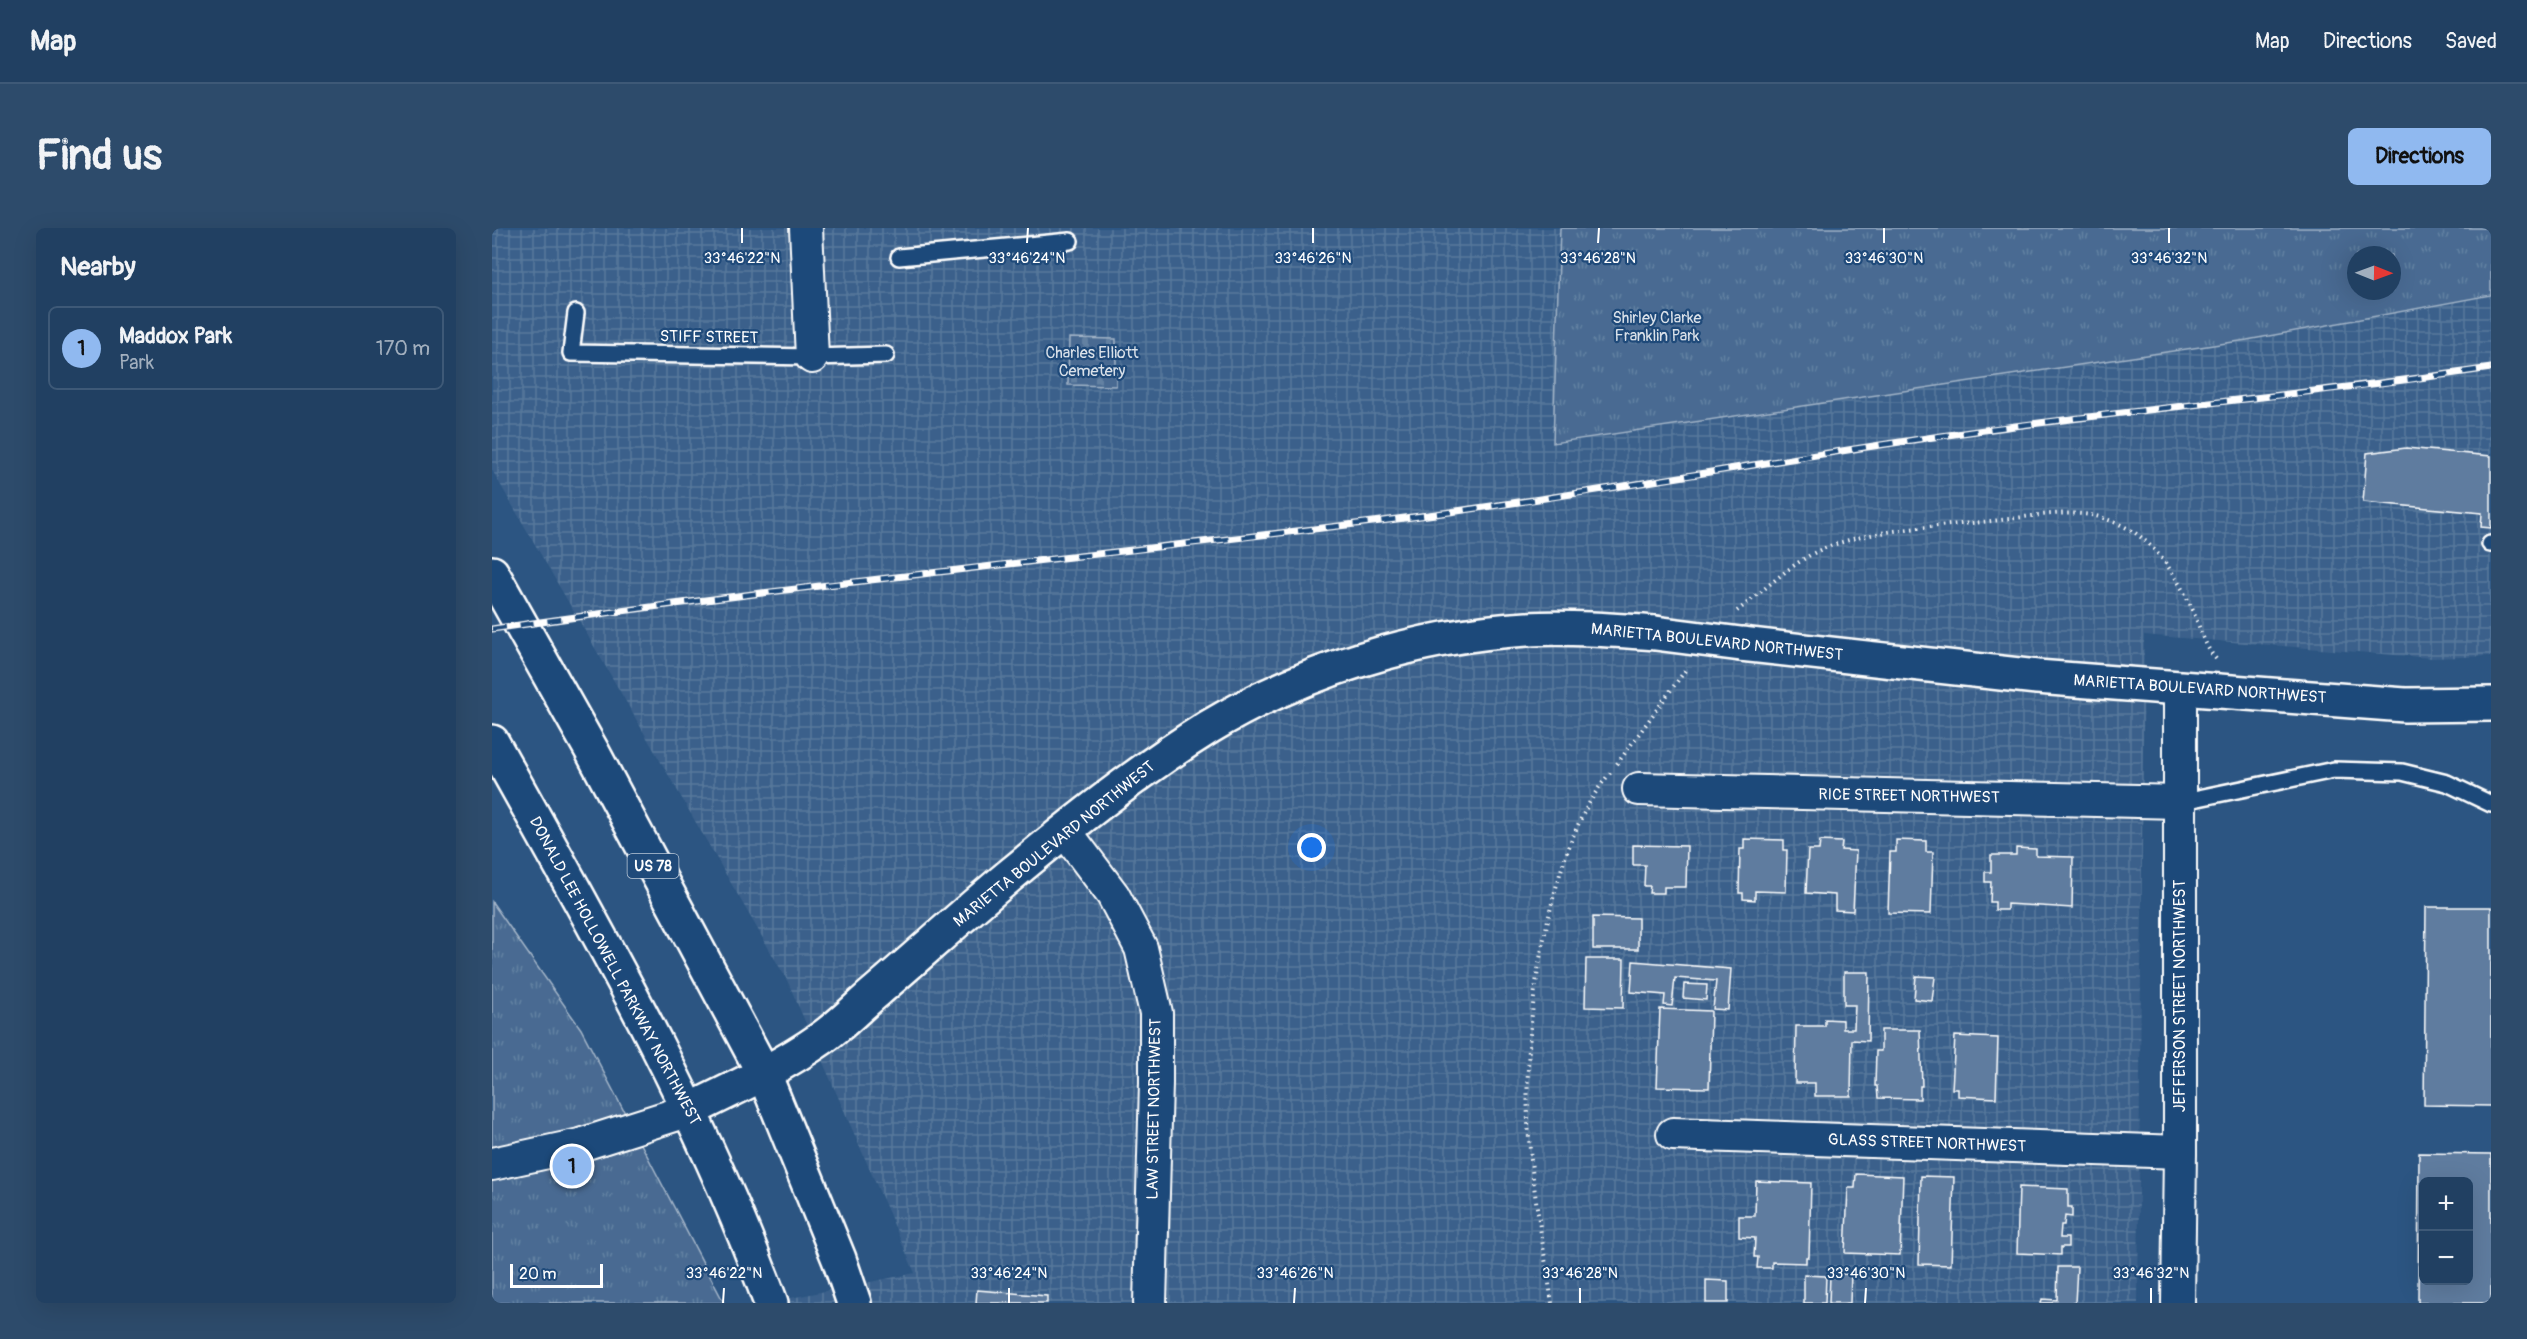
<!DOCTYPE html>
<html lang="en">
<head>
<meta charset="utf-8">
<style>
	body { margin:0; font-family:Pangolin,sans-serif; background:#2d4b6b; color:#f1f3f6 }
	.controls { position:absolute; right:18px; bottom:18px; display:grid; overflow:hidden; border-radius:9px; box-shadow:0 6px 24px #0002 }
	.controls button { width:54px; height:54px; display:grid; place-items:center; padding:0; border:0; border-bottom:2px solid #3e5977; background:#214062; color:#f1f3f6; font:30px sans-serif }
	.compass { position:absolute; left:1855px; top:18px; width:54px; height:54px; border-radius:50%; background:#214062; box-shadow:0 6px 24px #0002; rotate:91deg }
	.scale { position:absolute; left:18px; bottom:15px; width:93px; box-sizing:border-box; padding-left:6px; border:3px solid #fff; border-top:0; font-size:16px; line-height:21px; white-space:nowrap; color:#fff; -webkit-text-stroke:4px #1f4a7a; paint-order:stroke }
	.you { position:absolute; left:820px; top:620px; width:21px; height:21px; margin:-15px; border:4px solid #fff; border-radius:50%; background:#1a73e8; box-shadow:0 0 0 9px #1a73e833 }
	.badge { display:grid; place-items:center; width:39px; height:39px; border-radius:50%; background:#90b9f0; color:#111; font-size:20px; font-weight:700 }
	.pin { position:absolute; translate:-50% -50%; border:3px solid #fff; box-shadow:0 2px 6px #0006 }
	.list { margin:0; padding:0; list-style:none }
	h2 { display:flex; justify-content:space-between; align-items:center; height:78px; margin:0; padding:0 24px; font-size:26px }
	h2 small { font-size:20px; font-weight:400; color:#a2afbe }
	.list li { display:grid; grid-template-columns:39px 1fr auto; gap:18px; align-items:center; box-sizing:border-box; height:84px; margin:0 12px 12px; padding:0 12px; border:2px solid #3e5977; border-radius:9px }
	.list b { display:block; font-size:22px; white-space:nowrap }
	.list p { margin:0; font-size:20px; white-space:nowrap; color:#a2afbe }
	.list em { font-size:20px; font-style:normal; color:#a2afbe }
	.map { position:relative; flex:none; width:1999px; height:1075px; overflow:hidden; border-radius:9px }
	header { display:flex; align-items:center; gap:36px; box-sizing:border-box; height:84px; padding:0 30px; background:#214062; border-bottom:2px solid #3e5977 }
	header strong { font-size:28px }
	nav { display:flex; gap:33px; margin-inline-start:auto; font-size:21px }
	.intro { display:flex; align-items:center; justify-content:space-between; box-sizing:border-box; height:144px; padding:0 36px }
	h1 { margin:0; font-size:42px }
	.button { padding:15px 27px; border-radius:9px; background:#90b9f0; color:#111; font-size:21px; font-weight:700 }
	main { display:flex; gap:36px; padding:0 36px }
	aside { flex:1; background:#214062; border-radius:9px; box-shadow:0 6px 24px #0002 }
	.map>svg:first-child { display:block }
	.industrial { fill:url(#industrial-grid); fill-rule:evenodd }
	.grass { fill:url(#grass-tufts); stroke:#a4b5c8; stroke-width:1.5; fill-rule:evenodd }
	.cemetery { fill:url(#cemetery-stones); stroke:#a4b5c8; stroke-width:1.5 }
	.building { fill:#5e7c9f; stroke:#fff; stroke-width:1.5; fill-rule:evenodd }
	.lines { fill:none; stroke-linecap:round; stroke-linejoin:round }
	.lane-casing { stroke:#fff; stroke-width:20 }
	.street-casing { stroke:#fff; stroke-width:36 }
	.secondary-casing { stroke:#fff; stroke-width:38 }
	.primary-casing { stroke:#fff; stroke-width:38 }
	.path { stroke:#fff; stroke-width:4; stroke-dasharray:1.5 4.5; stroke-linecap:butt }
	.lane { stroke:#1f4a7a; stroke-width:15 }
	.street { stroke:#1f4a7a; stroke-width:32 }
	.secondary { stroke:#1f4a7a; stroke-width:33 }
	.primary { stroke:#1f4a7a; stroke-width:33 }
	.rail-casing { stroke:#fff; stroke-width:7 }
	.rail { stroke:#1f4a7a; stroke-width:4.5; stroke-dasharray:14; stroke-linecap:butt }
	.secondary-bridge-casing { stroke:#fff; stroke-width:38; stroke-linecap:butt }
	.secondary-bridge { stroke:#1f4a7a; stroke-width:33 }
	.ticks { fill:none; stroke:#fff; stroke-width:2 }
	.labels { text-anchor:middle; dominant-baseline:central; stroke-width:4.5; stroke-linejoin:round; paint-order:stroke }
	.shield { fill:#1f4a7a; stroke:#bcc9d7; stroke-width:1.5 }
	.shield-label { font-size:15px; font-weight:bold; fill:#fff }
	.park-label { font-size:16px; fill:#dae1e9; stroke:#1f4a7a }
	.street-label { font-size:16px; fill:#fff; stroke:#1f4a7a }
	.ticks-label { font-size:15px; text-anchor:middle; fill:#fff; stroke:#1f4a7a; stroke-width:4.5; stroke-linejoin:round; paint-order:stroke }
</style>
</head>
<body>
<header>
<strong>Map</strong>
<nav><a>Map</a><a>Directions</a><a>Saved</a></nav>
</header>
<div class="intro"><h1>Find us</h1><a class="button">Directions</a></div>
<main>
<aside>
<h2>Nearby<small></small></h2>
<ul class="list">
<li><span class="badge">1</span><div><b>Maddox Park</b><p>Park</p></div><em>170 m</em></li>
</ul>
</aside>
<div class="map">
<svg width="1999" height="1075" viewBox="0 0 1999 1075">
	<defs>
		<pattern id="industrial-grid" width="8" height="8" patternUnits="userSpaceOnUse" patternTransform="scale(1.5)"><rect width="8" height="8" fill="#3b618b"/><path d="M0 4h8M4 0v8" fill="none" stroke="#58799c"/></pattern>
		<pattern id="grass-tufts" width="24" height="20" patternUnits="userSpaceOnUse" patternTransform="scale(1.5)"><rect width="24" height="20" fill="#486b92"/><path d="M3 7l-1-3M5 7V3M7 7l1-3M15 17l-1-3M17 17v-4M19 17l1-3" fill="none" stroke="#6381a2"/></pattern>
		<pattern id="cemetery-stones" width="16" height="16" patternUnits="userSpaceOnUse" patternTransform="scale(1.5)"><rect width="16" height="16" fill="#486b92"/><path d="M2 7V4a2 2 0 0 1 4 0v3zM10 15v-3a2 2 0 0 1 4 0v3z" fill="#6381a2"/></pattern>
	</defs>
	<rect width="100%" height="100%" fill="#2c5582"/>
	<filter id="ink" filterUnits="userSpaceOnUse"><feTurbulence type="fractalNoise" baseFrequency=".0167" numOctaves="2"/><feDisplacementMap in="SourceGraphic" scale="12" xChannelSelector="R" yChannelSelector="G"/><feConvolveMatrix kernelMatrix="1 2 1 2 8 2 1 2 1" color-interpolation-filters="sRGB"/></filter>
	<g filter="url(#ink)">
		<path class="industrial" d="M0 0H1999V428L1940 430 1652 407 1646 1075H274L423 1045 295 752 0 242ZM1864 27H1900V63H1864Z"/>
		<g class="grass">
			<path d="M1068 0H1999V67L1755 112 1061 215ZM1864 27H1900V63H1864Z"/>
			<polygon points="0,674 89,801 232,1075 0,1075"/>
		</g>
		<polygon class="cemetery" points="577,110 624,111 624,158 576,157"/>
		<g class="building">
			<polygon points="1914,220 1999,228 1999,300 1989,299 1990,285 1871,274 1875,225"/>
			<polygon points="1252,611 1292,612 1292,622 1295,622 1294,664 1263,663 1263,672 1251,671 1251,665 1247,665 1248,621 1252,621"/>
			<polygon points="1404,612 1434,613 1434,624 1441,624 1439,686 1396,685 1398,624 1404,624"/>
			<polygon points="1328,613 1350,614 1349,622 1364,623 1361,683 1343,682 1343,667 1314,665 1316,622 1327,622"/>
			<polygon points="1141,617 1195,618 1194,659 1172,659 1172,665 1157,665 1158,658 1152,658 1153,637 1141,637"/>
			<polygon points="1524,620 1544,621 1544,628 1581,629 1580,680 1515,676 1515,682 1503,682 1503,674 1498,674 1499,654 1493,654 1493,644 1499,644 1499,627 1524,627"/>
			<polygon points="1934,679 1999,679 1999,878 1932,877"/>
			<polygon points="1101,689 1146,690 1146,721 1101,721"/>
			<polygon points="1094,731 1132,731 1131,780 1093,779"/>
			<polygon points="1141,733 1239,741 1236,782 1221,781 1224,753 1183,750 1180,778 1172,777 1173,767 1139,764"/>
			<polygon points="1352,744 1377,744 1376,813 1360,812 1359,868 1323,868 1323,855 1303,855 1304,798 1333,798 1333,791 1351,792 1351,801 1362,801 1363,777 1352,777"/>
			<polygon points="1424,748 1443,749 1440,773 1422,771"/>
			<polygon points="1192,756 1215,757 1214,772 1191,770"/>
			<polygon points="1168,781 1219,783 1217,860 1165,859"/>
			<polygon points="1389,802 1428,802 1430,858 1428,858 1428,871 1386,870 1385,858 1383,858 1384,823 1389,823"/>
			<polygon points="1463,808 1506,810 1504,870 1466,868 1466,861 1460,861"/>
			<path d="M1927 925 1999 926V1075H1926ZM1932 954H1976V1052H1932Z"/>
			<polygon points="1364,946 1411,948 1408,1027 1353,1025 1356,960 1363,960"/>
			<polygon points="1429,948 1462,949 1459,1037 1427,1036"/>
			<polygon points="1264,953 1319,955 1317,1029 1314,1029 1314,1035 1280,1034 1280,1040 1265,1040 1266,1029 1262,1029 1263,1010 1247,1009 1247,988 1263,988"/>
			<polygon points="1527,959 1576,961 1576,979 1580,979 1580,989 1573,988 1572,997 1569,997 1568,1010 1576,1010 1576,1019 1569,1019 1569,1027 1525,1025"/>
			<polygon points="1566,1039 1585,1039 1583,1075 1549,1075 1550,1071 1565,1072"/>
			<polygon points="1338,1046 1359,1046 1358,1075 1337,1075"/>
			<polygon points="1312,1047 1334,1048 1333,1075 1312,1075"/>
			<polygon points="1214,1052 1236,1053 1236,1075 1214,1075"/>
			<polygon points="485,1062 555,1068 555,1075 484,1075"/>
		</g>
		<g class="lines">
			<g class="lane-casing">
				<g id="lane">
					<polyline points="407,29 578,13"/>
					<polyline points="84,85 79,125 320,129 394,127"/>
					<polyline points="1998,316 1999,316"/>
					<polyline points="1687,574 1842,542 1910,544 1955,555 1999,576"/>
				</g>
			</g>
			<g class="street-casing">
				<g id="street">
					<polyline points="314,0 320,129"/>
					<polyline points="1147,561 1687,574"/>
					<polyline points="573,603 621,667 649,720 664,785 664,855 658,1075"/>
					<polyline points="1181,906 1688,924"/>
					<polyline points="0,936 88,917 198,882"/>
					<polyline points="1686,1075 1688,924 1688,460"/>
				</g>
			</g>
			<g class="secondary-casing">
				<g id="secondary">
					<polyline points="1249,416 1545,449 1688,460 1913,477 1999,476"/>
					<path d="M198 882C243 860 289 839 330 810 350 796 367 778 385 763 429 725 472 686 516 649 580 596 646 543 717 499 810 443 926 407 1035 401 1078 399 1120 402 1163 405"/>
				</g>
			</g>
			<g class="primary-casing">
				<g id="primary">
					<polyline points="0,345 100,523 272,846 347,1031 362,1075"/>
					<path d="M0 514C102 697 207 879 279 1075"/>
				</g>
			</g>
			<g class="path">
				<path d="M1245 383C1273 362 1305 329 1338 318 1388 300 1446 299 1499 293 1531 290 1566 282 1599 287 1615 290 1640 300 1652 312 1673 330 1687 354 1699 378 1707 396 1711 416 1724 431"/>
				<polyline points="1125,536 1195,440"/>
				<path d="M1060 1075C1051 1015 1039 954 1036 894 1033 817 1043 741 1062 667 1074 623 1089 579 1119 544"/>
			</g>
			<use href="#lane" class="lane"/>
			<use href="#street" class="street"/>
			<use href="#secondary" class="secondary"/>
			<use href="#primary" class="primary"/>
			<g class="rail-casing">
				<path id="rail" d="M0 401C301 357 604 328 905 291 1089 268 1272 233 1456 207 1637 181 1819 167 1999 140"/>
			</g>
			<use href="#rail" class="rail"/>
			<g class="secondary-bridge-casing">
				<polyline id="secondary-bridge" points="1163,405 1249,416"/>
			</g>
			<use href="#secondary-bridge" class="secondary-bridge"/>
		</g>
	</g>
	<path class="ticks" d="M250 15V0M535 15 536 0M821 15V0M1106 15 1107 0M1392 15V0M1677 15V0M231 1075 232 1060M517 1075V1060M802 1075 803 1060M1088 1075V1060M1373 1075 1374 1060M1659 1075V1060"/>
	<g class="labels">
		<rect class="shield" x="135.5" y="626" width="51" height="24" rx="4.5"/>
		<g class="shield-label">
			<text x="161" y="638">US 78</text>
		</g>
		<g class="park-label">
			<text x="1165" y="90">Shirley Clarke<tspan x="1165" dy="18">Franklin Park</tspan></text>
			<text x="600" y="125">Charles Elliott<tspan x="600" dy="18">Cemetery</tspan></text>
		</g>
		<g class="street-label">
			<text transform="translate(217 109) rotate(1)">STIFF STREET</text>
			<text transform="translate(1225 414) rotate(6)">MARIETTA BOULEVARD NORTHWEST</text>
			<text transform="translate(1708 461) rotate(4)">MARIETTA BOULEVARD NORTHWEST</text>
			<text transform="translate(1417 568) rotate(1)">RICE STREET NORTHWEST</text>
			<text transform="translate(562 616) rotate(-39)">MARIETTA BOULEVARD NORTHWEST</text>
			<text transform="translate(123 743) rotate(62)">DONALD LEE HOLLOWELL PARKWAY NORTHWEST</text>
			<text transform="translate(1688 768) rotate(-90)">JEFFERSON STREET NORTHWEST</text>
			<text transform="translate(662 881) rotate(-89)">LAW STREET NORTHWEST</text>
			<text transform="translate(1435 915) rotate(2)">GLASS STREET NORTHWEST</text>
		</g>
	</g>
	<g class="ticks-label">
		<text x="250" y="35">33°46'22"N</text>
		<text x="535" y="35">33°46'24"N</text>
		<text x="821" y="35">33°46'26"N</text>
		<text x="1106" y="35">33°46'28"N</text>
		<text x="1392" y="35">33°46'30"N</text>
		<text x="1677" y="35">33°46'32"N</text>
		<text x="232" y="1050">33°46'22"N</text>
		<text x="517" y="1050">33°46'24"N</text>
		<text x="803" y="1050">33°46'26"N</text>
		<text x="1088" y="1050">33°46'28"N</text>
		<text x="1374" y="1050">33°46'30"N</text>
		<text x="1659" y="1050">33°46'32"N</text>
	</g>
</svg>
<div class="controls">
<button>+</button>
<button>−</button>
</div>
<svg class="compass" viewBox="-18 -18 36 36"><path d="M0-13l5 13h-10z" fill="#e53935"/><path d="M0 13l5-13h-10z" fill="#a2afbe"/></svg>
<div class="scale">20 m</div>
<div class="you"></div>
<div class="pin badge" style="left:80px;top:938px">1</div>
</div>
</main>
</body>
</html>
